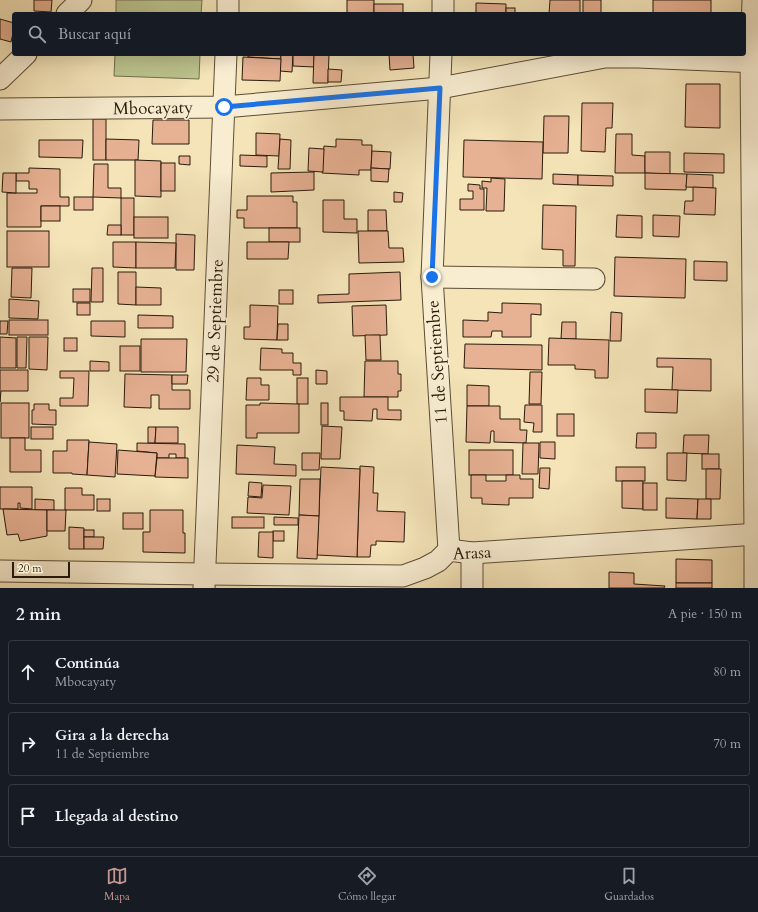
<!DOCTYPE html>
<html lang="es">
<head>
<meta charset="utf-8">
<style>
	body { margin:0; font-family:Cardo,serif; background:#20242c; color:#f1f3f6 }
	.scale { position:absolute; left:12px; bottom:10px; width:58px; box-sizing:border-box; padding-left:4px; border:2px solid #2a1b0b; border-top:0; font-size:11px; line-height:14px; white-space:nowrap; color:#2a1b0b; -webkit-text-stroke:3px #f8edd1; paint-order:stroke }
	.stop { position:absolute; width:12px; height:12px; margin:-9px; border:3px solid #1a73e8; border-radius:50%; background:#fff }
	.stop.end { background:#1a73e8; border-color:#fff; box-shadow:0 1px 4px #0008 }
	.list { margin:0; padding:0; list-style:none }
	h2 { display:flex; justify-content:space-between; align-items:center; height:52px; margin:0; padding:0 16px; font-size:17px }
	h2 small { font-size:13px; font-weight:400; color:#9ea1a6 }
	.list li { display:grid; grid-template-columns:26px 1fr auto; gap:12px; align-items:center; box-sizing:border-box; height:64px; margin:0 8px 8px; padding:0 8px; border:1px solid #363941; border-radius:4px }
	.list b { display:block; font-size:15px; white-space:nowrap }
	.list p { margin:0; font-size:13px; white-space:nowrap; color:#9ea1a6 }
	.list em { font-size:13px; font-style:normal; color:#9ea1a6 }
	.icon { flex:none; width:22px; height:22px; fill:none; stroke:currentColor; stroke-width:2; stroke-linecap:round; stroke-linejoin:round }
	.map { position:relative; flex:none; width:758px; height:588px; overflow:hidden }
	.search { position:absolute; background:#171b24; box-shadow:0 4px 16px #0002; left:12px; right:12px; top:12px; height:44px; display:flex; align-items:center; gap:10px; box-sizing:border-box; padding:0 14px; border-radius:4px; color:#9ea1a6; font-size:15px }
	.sheet { height:268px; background:#171b24 }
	nav { display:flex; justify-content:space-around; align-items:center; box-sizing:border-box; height:56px; border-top:1px solid #363941; background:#171b24; font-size:11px; color:#9ea1a6 }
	nav a { display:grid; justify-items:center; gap:2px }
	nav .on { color:#c59692 }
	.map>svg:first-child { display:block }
	.green { fill:#bcc48e; stroke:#73704c }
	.building { fill:#e7b193; stroke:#2a1b0b }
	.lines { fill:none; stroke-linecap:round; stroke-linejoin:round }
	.minor-casing { stroke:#5c4d36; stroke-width:23 }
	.minor { stroke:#f8edd1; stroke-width:21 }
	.route { stroke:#1a73e8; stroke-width:5 }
	.labels { text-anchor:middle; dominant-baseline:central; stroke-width:3.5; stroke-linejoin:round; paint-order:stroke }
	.street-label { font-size:17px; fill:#2a1b0b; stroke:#f8edd1 }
</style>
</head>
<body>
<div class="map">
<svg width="758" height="588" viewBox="0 0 758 588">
	<rect width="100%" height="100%" fill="#f4e4b8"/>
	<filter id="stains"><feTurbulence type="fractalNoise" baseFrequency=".005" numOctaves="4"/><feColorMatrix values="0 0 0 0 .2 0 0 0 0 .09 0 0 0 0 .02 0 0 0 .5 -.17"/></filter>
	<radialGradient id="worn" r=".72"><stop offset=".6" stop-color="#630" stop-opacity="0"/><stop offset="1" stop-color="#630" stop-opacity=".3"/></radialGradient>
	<g class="green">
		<polygon points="116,0 202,0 201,14 116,14"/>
		<polygon points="115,54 200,54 199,79 114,76"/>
	</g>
	<g class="building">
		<polygon points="34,0 52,0 51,12 34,11"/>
		<rect x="347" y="0" width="27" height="14"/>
		<polygon points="550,0 580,0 580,14 549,14"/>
		<rect x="583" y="0" width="18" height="14"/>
		<polygon points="653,0 711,0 711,14 658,14 658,13 653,13"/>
		<polygon points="476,3 506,4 506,14 476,14"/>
		<rect x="374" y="4" width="29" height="10"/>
		<rect x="506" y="8" width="9" height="6"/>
		<polygon points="0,19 14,23 14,29 11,42 0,39"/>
		<polygon points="248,54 281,54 281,59 248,57"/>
		<polygon points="281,54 293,54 292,72 280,71"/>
		<polygon points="293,54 314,54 314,67 293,66"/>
		<polygon points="314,54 329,54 328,83 313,83"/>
		<polygon points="389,54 413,54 414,68 390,70"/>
		<polygon points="243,57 281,59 280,81 242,80"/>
		<polygon points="328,69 342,70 341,82 328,82"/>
		<polygon points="686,84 720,84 720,128 685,127"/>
		<polygon points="582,103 613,103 612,128 606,128 605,152 581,151"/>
		<polygon points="544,116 569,116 568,153 543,153"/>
		<rect x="93" y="119" width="13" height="41"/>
		<polygon points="153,120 189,120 189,144 152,144"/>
		<polygon points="256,133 280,134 279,156 256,155"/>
		<polygon points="616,134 632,134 632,155 645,156 645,173 615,173"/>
		<polygon points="106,139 139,140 138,160 106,160"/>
		<polygon points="280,139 291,140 290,169 278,169"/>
		<polygon points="336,139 362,140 362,145 372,145 371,170 359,170 359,175 322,173 324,146 336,147"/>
		<polygon points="39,140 83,140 82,158 39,157"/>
		<polygon points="464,140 543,142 542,179 463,177"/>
		<polygon points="309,148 324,149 323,172 308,171"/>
		<polygon points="372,151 391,152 390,169 371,168"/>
		<polygon points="645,152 670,152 670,174 645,173"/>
		<polygon points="684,153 724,154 724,173 684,172"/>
		<polygon points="240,155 267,156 267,167 240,166"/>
		<polygon points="179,156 190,156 190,165 179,164"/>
		<polygon points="135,160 161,161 161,197 135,196"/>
		<rect x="161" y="163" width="14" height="28"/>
		<polygon points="94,164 108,164 108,188 121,188 121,198 93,197"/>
		<polygon points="29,168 60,169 60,197 69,197 69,206 41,206 41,227 7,227 7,193 37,193 37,189 29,189 29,181 16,181 16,173 29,173"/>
		<polygon points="371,168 389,169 388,182 371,181"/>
		<polygon points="314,172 314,190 271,192 271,173"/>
		<polygon points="3,173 16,173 16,193 2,192"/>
		<polygon points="645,173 687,174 686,190 645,189"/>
		<polygon points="553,174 578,175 578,185 553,184"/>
		<polygon points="687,174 713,175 713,188 686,187"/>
		<polygon points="578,175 613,176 613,186 578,185"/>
		<polygon points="491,178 505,179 504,211 486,211 487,188 482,188 482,181 491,182"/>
		<polygon points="468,184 480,185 480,189 484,189 484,210 460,210 460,199 473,199 473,191 468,191"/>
		<polygon points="693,187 716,188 715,215 684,214 685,201 693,201"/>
		<polygon points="394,192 403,193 402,202 394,202"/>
		<polygon points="247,196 293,196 293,202 297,202 297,228 244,228 244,218 237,218 237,210 247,210"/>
		<rect x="74" y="197" width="19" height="13"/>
		<rect x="121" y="198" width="13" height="37"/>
		<polygon points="323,200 344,200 344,219 357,219 357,233 323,232"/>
		<polygon points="543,205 576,206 575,266 563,266 563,250 542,249"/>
		<rect x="41" y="206" width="19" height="15"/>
		<polygon points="368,210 386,210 387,231 368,231"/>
		<polygon points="617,215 642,216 642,238 616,237"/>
		<polygon points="653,215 680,216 679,237 653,236"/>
		<rect x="134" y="217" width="34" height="21"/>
		<polygon points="108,225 121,225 121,235 107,235"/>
		<rect x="269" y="228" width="31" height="14"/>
		<rect x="7" y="231" width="42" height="36"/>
		<polygon points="358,231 388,231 389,248 403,248 404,262 359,263"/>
		<polygon points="176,234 195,235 194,270 176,270"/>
		<polygon points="113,242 136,242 136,268 113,267"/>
		<polygon points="136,242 176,243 175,268 136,268"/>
		<polygon points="247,242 289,242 288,259 247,259"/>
		<polygon points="615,257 686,259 685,298 614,296"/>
		<polygon points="694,261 727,262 727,281 694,280"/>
		<polygon points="12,268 32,268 31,298 11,297"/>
		<polygon points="92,268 103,268 103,302 91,302"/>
		<polygon points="118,272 136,272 136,305 118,304"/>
		<polygon points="400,272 401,300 318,303 318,295 349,294 349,274"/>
		<polygon points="136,287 161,288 161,305 136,305"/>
		<rect x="73" y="289" width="17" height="13"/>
		<rect x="279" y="290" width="14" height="14"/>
		<polygon points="9,299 39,301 38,319 9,318"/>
		<rect x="77" y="303" width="13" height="12"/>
		<polygon points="502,303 541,304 541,315 531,314 531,337 502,337 502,331 492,331 491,337 463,337 463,320 488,321 488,312 502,313"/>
		<polygon points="250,305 278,306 277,340 244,339 244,327 250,327"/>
		<polygon points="386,305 387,335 353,336 352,306"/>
		<polygon points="611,312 622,313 621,341 610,341"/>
		<polygon points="138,315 173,316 173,328 138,328"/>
		<rect x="9" y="320" width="39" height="15"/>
		<polygon points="0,321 8,321 7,334 0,334"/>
		<polygon points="91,321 125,321 125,337 91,336"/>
		<polygon points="562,322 576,322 576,339 561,339"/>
		<polygon points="278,324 288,324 288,340 277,340"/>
		<polygon points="365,335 380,335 381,360 366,360"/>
		<polygon points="0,337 16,338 16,368 0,368"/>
		<polygon points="17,337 27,337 26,368 17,368"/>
		<polygon points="29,337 48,337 47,370 29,369"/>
		<rect x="64" y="338" width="13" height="13"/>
		<polygon points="549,338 609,340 608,378 595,378 595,370 575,369 575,365 548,365"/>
		<polygon points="141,339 187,339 186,372 141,372"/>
		<polygon points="465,344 542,345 542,370 464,368"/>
		<rect x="120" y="346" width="20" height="25"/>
		<polygon points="261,348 282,349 282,353 293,353 293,363 301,363 301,375 293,375 293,370 260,370"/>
		<polygon points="657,358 711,359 711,391 672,390 673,367 657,367"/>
		<polygon points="90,361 109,362 109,371 90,371"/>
		<polygon points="365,361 398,361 398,374 401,374 401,391 398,391 398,397 364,397"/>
		<polygon points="0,370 28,370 28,391 1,391 0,402"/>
		<polygon points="316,370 327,371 327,384 316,384"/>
		<polygon points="60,371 89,371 88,406 60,406 60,398 73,398 74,378 60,378"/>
		<polygon points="530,372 542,372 541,404 529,404"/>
		<polygon points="125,374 172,375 172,390 190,390 190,409 159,409 159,395 151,395 151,408 124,407"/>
		<polygon points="172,375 188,375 187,384 172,384"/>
		<polygon points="247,378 261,378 261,385 269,385 269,400 246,400"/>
		<rect x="297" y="378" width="11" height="26"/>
		<polygon points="467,385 489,386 489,406 467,406"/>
		<polygon points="645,389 678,390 677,413 645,412"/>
		<polygon points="340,397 388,397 388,410 401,410 401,420 377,419 377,409 373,409 372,421 344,420 344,411 340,411"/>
		<rect x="1" y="403" width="28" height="35"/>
		<polygon points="260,403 299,404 299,433 257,433 257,438 246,438 246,405 260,405"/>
		<rect x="321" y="403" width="7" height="22"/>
		<polygon points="34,404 49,404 49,410 56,410 56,425 32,424 32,410 34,410"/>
		<polygon points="525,405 542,405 542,432 533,432 534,423 524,422"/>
		<polygon points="467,406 500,406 500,419 520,419 520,430 527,430 526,443 494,442 494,431 491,431 490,443 466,442"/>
		<rect x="557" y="414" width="17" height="22"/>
		<polygon points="322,426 342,427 340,459 321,459"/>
		<rect x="31" y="427" width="22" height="12"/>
		<polygon points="148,427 156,427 155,443 148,443"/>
		<polygon points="156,427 178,427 178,443 155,443"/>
		<polygon points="637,433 656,433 656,448 636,448"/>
		<polygon points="684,435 709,435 708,454 683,453"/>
		<polygon points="10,438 25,438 25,450 41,450 41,472 10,472"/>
		<polygon points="67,440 89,440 87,475 72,474 72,473 53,473 53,451 67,451"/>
		<polygon points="89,442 117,444 115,477 87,475"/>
		<polygon points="540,442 555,442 555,459 540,458"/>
		<polygon points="137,443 185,444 185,458 176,458 176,454 169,454 169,458 157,458 157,453 137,451"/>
		<polygon points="523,443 539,443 538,474 522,474"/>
		<polygon points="237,445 275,447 274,464 296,465 296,476 236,474"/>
		<polygon points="118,450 157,453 155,476 117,474"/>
		<rect x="469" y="450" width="44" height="25"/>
		<polygon points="302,453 320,453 319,470 302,470"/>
		<polygon points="667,453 687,453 686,481 667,480"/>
		<rect x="702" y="454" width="17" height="15"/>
		<polygon points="157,458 188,458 188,478 155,477"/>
		<polygon points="360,466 374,467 373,493 378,493 377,511 405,512 404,542 376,541 376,545 371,545 370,557 357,557"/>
		<polygon points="321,467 360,469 357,557 317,555"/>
		<rect x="616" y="467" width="29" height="14"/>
		<polygon points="540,468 550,468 549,489 539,488"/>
		<polygon points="706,469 721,469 720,499 706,499"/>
		<polygon points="471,475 486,475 486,481 506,481 506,475 520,475 520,479 533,479 533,498 509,498 509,505 482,504 482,498 471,498"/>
		<polygon points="300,479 320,479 319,516 299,515"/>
		<polygon points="622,481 643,481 643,509 622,508"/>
		<polygon points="249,482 262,483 261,497 248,496"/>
		<rect x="643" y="483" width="14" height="27"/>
		<polygon points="263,485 291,486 289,515 247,513 248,497 262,498"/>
		<polygon points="0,487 32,487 32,509 20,508 20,503 18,503 18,509 0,509"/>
		<polygon points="65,488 82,488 82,495 94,495 94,510 65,510"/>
		<polygon points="666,498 698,499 697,519 666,518"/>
		<polygon points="35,499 54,500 54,510 35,510"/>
		<rect x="97" y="499" width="13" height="12"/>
		<polygon points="698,499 711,499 711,519 697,519"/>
		<polygon points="3,509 47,510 47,536 20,541 18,534 7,535"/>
		<polygon points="47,510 66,510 65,531 47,531"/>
		<polygon points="150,510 183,510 183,533 185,533 185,553 143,552 143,532 150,532"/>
		<rect x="123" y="513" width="20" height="16"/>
		<polygon points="299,515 319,516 317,559 297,558"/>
		<rect x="232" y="517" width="32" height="11"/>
		<polygon points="274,517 298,518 298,525 274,525"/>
		<polygon points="69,527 84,528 84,549 69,549"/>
		<rect x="84" y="530" width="10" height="7"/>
		<rect x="273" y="531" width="11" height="10"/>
		<polygon points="259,532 273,532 273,558 258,557"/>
		<polygon points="84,537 104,537 103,549 84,549"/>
		<polygon points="676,559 712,560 712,583 676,583"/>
		<polygon points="609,572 634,573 634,584 665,586 664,588 609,588"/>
		<rect x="676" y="583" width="36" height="5"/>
	</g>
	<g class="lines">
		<g class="minor-casing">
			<g id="minor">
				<polyline points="753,0 751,62 755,534 755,588"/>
				<polyline points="67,14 81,0"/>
				<polyline points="228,14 228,0"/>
				<polyline points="443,14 443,0"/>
				<polyline points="441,54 432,277 449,550"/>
				<polyline points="0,79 26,54"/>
				<polyline points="0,109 224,107 440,88 605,57 638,57 758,62"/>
				<polyline points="432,277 594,279"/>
				<polyline points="449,550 472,553 758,534"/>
				<polyline points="0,571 204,574 403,576 425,568 438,561 449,550"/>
				<polyline points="204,588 226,54"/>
				<polyline points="472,588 472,553"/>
			</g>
		</g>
		<use href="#minor" class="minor"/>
	</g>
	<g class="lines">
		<polyline class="route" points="224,107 440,88 432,277"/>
	</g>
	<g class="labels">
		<g class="street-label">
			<text transform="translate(153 108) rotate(-1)">Mbocayaty</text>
			<text transform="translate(215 321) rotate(-88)">29 de Septiembre</text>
			<text transform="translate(437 362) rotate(-94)">11 de Septiembre</text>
			<text transform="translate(472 553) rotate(-3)">Arasa</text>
		</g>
	</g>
	<rect width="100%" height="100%" filter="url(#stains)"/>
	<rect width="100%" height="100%" fill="url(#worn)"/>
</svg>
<div class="scale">20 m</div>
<div class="stop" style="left:224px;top:107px"></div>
<div class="stop end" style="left:432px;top:277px"></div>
<div class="search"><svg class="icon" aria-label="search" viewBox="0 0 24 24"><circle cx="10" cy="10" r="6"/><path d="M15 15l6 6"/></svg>Buscar aquí</div>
</div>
<section class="sheet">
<h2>2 min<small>A pie · 150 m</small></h2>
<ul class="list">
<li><svg class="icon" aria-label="ahead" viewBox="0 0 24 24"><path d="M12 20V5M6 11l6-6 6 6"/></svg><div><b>Continúa</b><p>Mbocayaty</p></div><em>80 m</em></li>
<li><svg class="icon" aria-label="right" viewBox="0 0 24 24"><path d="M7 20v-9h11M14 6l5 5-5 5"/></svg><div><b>Gira a la derecha</b><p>11 de Septiembre</p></div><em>70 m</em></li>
<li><svg class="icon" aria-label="arrive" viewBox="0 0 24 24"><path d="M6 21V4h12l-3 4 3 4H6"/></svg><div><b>Llegada al destino</b></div></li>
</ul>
</section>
<nav>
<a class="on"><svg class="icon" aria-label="map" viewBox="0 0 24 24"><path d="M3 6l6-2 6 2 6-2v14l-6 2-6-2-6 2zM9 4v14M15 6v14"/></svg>Mapa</a>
<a><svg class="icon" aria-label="directions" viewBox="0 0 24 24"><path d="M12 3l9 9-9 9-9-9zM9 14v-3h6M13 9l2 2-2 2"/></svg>Cómo llegar</a>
<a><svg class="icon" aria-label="saved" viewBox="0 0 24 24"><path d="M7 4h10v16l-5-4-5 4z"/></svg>Guardados</a>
</nav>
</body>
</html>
